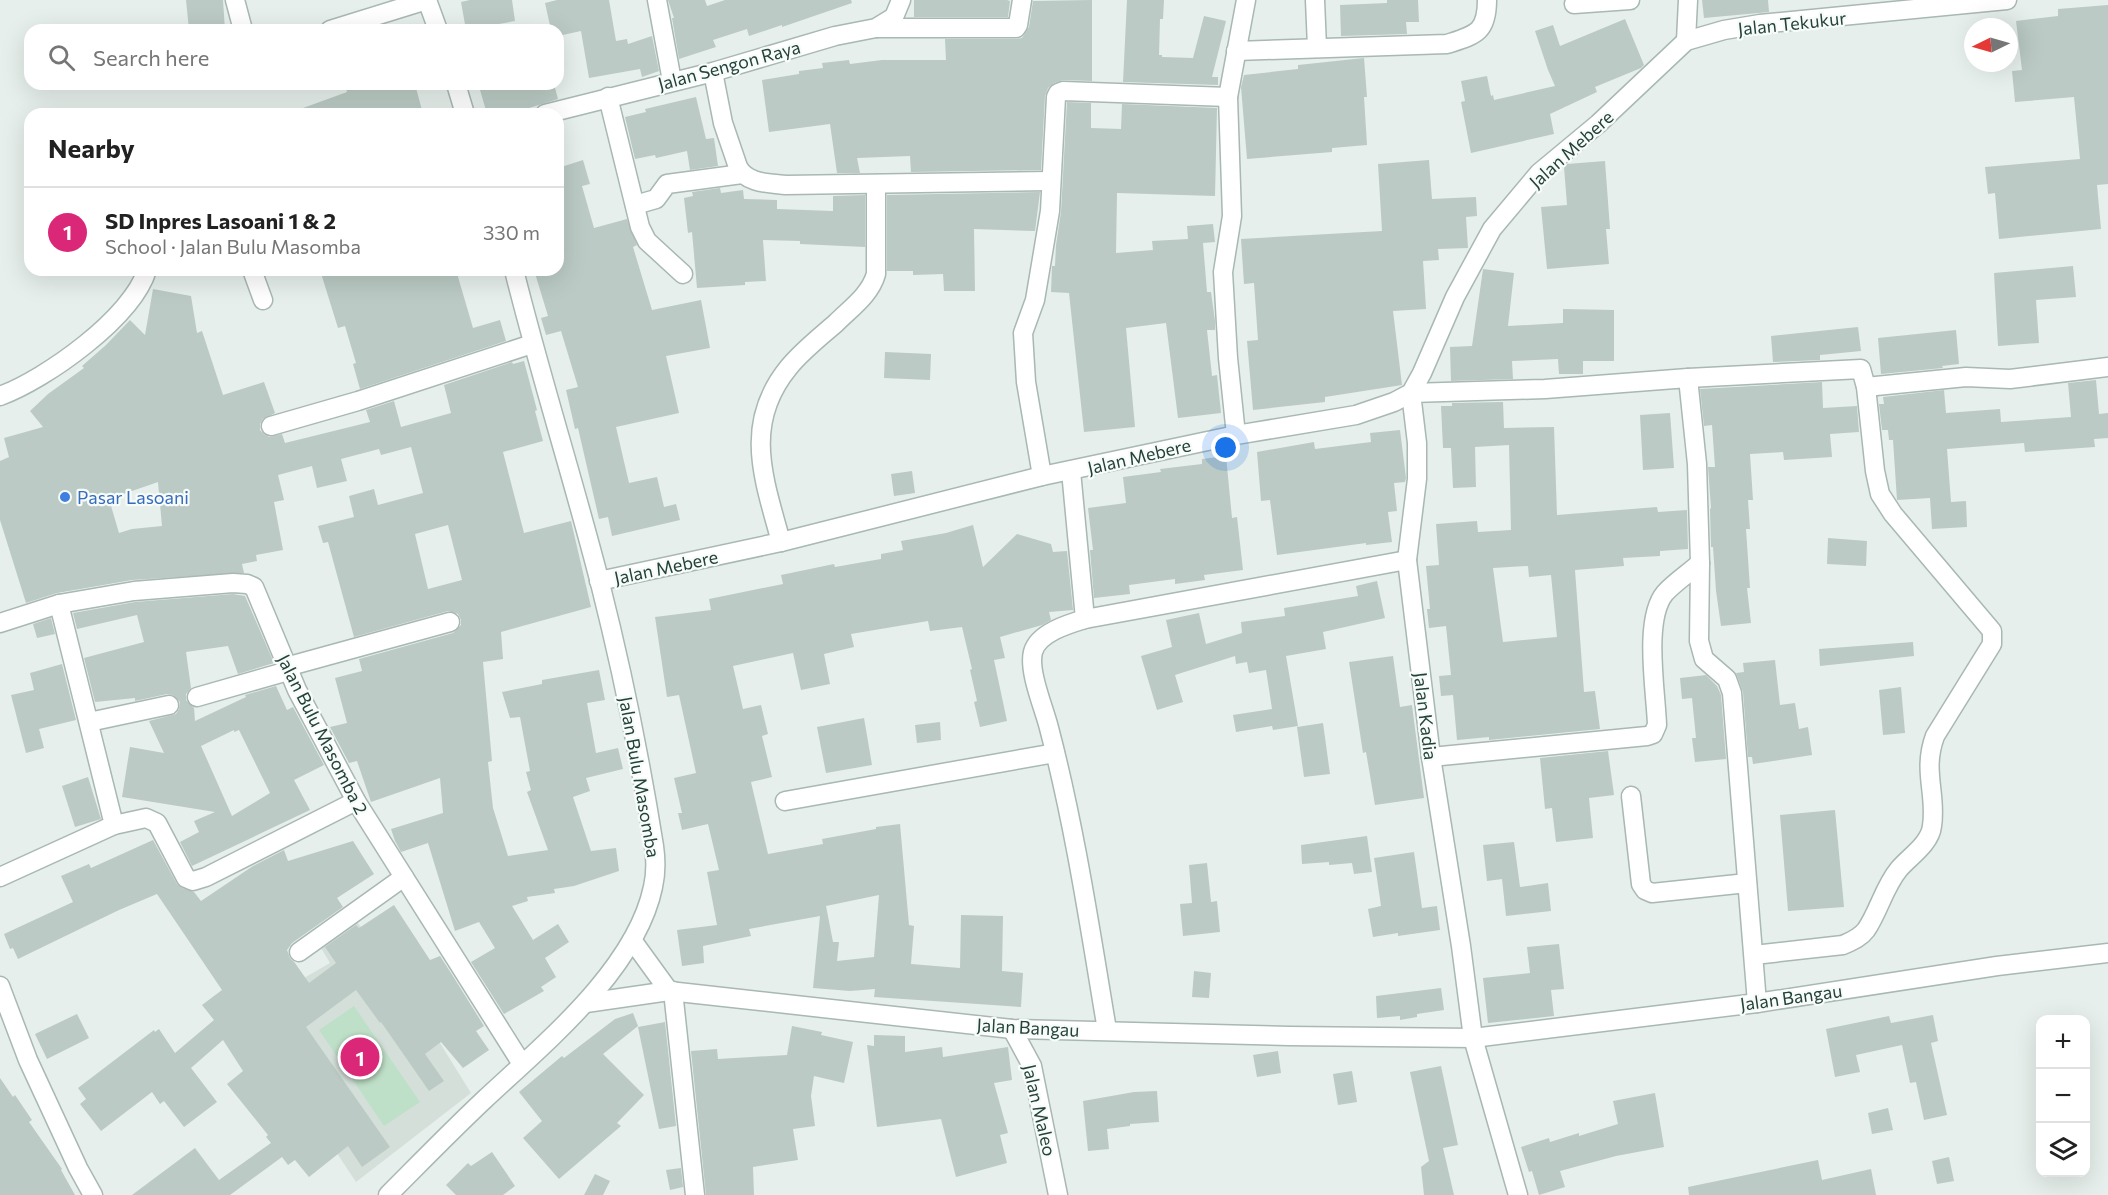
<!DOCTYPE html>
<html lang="en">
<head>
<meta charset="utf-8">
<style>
	body { margin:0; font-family:Commissioner,sans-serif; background:#f6f6f6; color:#222 }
	.controls { position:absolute; right:18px; bottom:18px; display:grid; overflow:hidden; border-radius:12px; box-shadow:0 6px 24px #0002 }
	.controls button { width:54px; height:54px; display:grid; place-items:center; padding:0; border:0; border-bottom:2px solid #e0e0e0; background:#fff; color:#222; font:30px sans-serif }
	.compass { position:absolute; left:1964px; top:18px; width:54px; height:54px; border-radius:50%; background:#fff; box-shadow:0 6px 24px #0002; rotate:265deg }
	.you { position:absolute; left:1226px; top:448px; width:21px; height:21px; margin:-15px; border:4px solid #fff; border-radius:50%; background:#1a73e8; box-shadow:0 0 0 9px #1a73e833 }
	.badge { display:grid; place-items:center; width:39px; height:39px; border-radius:50%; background:#db2777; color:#fff; font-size:20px; font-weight:700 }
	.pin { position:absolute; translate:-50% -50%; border:3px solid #fff; box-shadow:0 2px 6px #0006 }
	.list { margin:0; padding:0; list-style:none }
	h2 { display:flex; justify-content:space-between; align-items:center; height:78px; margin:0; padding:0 24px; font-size:26px }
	h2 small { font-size:20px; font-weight:400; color:#767676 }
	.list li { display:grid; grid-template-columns:39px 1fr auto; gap:18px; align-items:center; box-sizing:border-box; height:90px; padding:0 24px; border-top:2px solid #e0e0e0 }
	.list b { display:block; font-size:22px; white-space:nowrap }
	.list p { margin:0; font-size:20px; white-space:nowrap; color:#767676 }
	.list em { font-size:20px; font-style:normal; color:#767676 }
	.icon { flex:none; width:33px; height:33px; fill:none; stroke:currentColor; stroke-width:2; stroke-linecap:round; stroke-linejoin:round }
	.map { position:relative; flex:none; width:2108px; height:1195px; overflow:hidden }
	.search { position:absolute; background:#fff; box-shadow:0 6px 24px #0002; left:24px; top:24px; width:540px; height:66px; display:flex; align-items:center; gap:15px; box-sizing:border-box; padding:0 21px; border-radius:18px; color:#767676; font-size:22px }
	.panel { position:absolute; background:#fff; box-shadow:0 6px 24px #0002; left:24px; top:108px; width:540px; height:168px; border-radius:18px }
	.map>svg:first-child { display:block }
	.built { fill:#d4dfda }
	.green { fill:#bfe0c8 }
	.building { fill:#bbcac4; fill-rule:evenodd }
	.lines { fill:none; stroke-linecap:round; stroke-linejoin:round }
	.minor-casing { stroke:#a8b8b2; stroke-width:21 }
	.minor { stroke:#fff; stroke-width:18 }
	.shop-dot { fill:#3f7fe0; stroke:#f7fbf9; stroke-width:2 }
	.labels { text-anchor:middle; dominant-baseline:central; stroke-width:4.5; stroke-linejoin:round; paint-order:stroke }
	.street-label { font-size:18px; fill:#24423a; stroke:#f7fbf9 }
	.shop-label { font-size:18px; fill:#366cbe; stroke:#f7fbf9; text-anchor:start }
</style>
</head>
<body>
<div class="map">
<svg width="2108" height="1195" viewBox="0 0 2108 1195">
	<rect width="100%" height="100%" fill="#e6efeb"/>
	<polygon class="built" points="354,918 399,977 471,1093 356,1182 248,1019 290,986 330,963 318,943"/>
	<polygon class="green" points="354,1006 420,1102 384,1126 319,1030"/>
	<g class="building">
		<polygon points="186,0 223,0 225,30 189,30"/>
		<polygon points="470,0 512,0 515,21 466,30 461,2"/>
		<polygon points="557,0 609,0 616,41 627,39 628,44 652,36 659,71 642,77 640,69 589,78 581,31 558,36 558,30 551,30 545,3"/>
		<polygon points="668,0 705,0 707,6 725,0 851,0 852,3 782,27 782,25 749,36 747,29 713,40 716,47 679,59 672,18 674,18"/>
		<polygon points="914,0 1007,0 1010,1 1008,17 914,17"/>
		<polygon points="1092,0 1092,81 1063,80 1054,83 1048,88 1045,96 1041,170 911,172 910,156 857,158 860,173 837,173 830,124 769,132 762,80 799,74 799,71 823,68 822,63 849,60 850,64 882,60 946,60 945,39 1016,39 1022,38 1029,27 1033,1"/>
		<polygon points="1127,0 1164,0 1163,19 1160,19 1159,55 1162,55 1162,57 1193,58 1204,16 1226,21 1212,77 1218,77 1218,85 1123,82"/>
		<polygon points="1387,0 1418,0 1419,22 1406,22 1407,34 1341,36 1340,5 1387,3"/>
		<polygon points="1702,0 1768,0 1769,12 1704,18"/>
		<polygon points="2108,5 2108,184 2097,185 2101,229 1999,239 1995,193 1988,194 1985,167 2080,159 2074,97 2015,102 2012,71 2022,70 2016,21 2058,16 2058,9"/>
		<polygon points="1625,19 1644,65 1641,68 1595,87 1597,92 1550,114 1554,134 1471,153 1461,102 1465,101 1461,81 1487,76 1491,96 1493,95 1494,100 1555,86 1548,70 1535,31 1553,25 1560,46"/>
		<polygon points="1364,58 1367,97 1364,97 1367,145 1332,148 1332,152 1247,159 1241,87 1244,75 1298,69 1298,65"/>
		<polygon points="345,84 415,84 423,114 293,114 292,112 347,92"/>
		<polygon points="503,84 554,84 558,99 510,114 487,114 480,90"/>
		<polygon points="696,97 706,139 714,138 718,166 690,170 687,151 656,158 655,155 635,159 625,117 646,112 645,109"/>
		<polygon points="1067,102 1091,103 1091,128 1121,129 1122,104 1217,108 1215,196 1117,193 1116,253 1153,250 1152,241 1188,239 1187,226 1213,224 1215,242 1203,243 1207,292 1211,292 1215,321 1215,330 1207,330 1212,376 1217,375 1221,413 1178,418 1166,323 1126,328 1135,427 1084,432 1069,293 1051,292 1052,266 1055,266 1056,245 1061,212"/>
		<polygon points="583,160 590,184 582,186 594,228 627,219 637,245 633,247 652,310 701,300 710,348 666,356 679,413 616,427 629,483 657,477 664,507 676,504 680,520 612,536 608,517 599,519 578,428 575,429 566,390 578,387 561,331 546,335 541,318 548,316 534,270 558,270 558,168"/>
		<polygon points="1429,160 1432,199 1476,197 1477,216 1466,217 1468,248 1438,249 1439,260 1423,261 1426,309 1393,311 1402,385 1325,397 1325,402 1253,410 1247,341 1258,340 1254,283 1244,284 1241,239 1382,231 1378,164"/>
		<polygon points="1605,161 1610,229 1606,229 1609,264 1547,269 1541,207 1567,205 1564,167 1567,164"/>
		<polygon points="720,188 721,193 743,190 744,199 777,200 777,209 833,211 833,196 865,195 865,247 800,244 800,241 763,240 766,281 745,282 745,285 697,288 692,232 688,233 684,198 693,196 692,192"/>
		<polygon points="1040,192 1035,231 974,229 975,291 944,291 943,274 913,275 913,271 887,271 887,195"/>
		<polygon points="2073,266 2076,297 2036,300 2039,343 1998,346 1994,273"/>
		<polygon points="1483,269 1514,273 1508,326 1563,323 1563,309 1614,310 1614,361 1583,361 1583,374 1559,374 1558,359 1512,361 1513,379 1451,381 1450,347 1472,346"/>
		<polygon points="320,270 456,270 473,328 500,320 506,341 360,389 353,364 356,363 345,326 338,328"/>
		<path d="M153 289 191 296 197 333 202 331 223 395 264 382 275 413 263 419 260 424V430L264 434 269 437 282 434 285 443 370 422 366 410 394 401 401 427 451 413 444 385 512 362 513 364 524 361 537 410 535 411 543 441 503 452 524 533 571 521 591 607 501 632 503 659 483 662 492 761 488 762 493 808 508 856 548 850 527 792 531 790 526 772 530 771 520 717 510 718 502 692 542 684V680L599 670 605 700 587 703 596 753 618 748 623 769 586 778 590 791 573 797 591 851 616 848 619 871 574 886 554 889 555 893 527 897 528 901 512 906 533 940 558 924 569 942 545 958 556 977 541 987 544 991 504 1014 471 962 495 948 479 922 455 931 428 843 401 852 395 841 391 829 443 813 440 778 371 802 357 761 349 763 330 727 347 723 335 678 362 671 359 659 453 633 461 625V620L458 614 448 611 354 637 328 542 323 543 318 526 354 517 349 496 374 489 378 505 423 493 411 447 381 455 379 449 341 459 347 481 317 488 312 466 278 475 284 500 274 502 283 550 256 555 257 561 242 564 244 573 132 580 57 593 26 603 0 520V461L9 457 4 438 43 427 30 411 48 394 84 368 82 366 106 345 130 320 145 335ZM158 482 162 526 132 529 119 533 109 499ZM448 525 462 580 428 589 415 534Z"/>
		<polygon points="1858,327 1861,351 1820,355 1820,360 1773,362 1771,336"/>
		<polygon points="1956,330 1959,364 1942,366 1943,368 1881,374 1878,338"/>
		<polygon points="885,352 931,354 930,380 884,378"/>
		<polygon points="2096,380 2099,414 2108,413 2108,438 2094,439 2095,447 2025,452 2024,443 1947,449 1951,502 1966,501 1967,527 1932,529 1930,498 1897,500 1893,440 1889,440 1888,430 1882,430 1879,404 1884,404 1883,397 1944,390 1946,413 2000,409 2001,422 2071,417 2068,383"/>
		<polygon points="1822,382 1823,408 1857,406 1859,432 1830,434 1832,457 1784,460 1783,452 1750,454 1753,500 1748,500 1750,529 1746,529 1750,588 1747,588 1751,623 1721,626 1716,591 1713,547 1711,547 1710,509 1711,508 1708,467 1715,467 1712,425 1704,426 1700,389"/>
		<path d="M1503 402 1504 428 1554 427 1557 515 1657 507 1658 512 1687 510 1688 549 1660 551V556L1623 558 1624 566 1575 570 1584 692 1595 691 1600 729 1489 740V737L1457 740 1453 695 1441 696 1439 676 1451 675 1446 626 1429 628 1427 609H1430L1426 566 1439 565 1436 524 1477 521 1478 532 1511 530 1509 445 1475 447 1476 487 1453 488 1451 448H1443L1441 406H1452V403ZM1528 566 1529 577 1551 575 1557 637 1503 642 1493 568Z"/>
		<polygon points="1670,413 1674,468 1643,470 1640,415"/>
		<polygon points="1400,430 1406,478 1405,482 1394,483 1397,511 1388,512 1392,542 1366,545 1366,543 1277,555 1270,500 1261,501 1257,452 1314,442 1315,449 1371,442 1370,433"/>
		<polygon points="1226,456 1232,518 1237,517 1243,570 1204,575 1205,580 1175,584 1175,579 1129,585 1130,594 1094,598 1090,550 1093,550 1088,508 1126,503 1123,477 1161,472 1160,469 1202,464 1202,459"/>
		<polygon points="912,471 915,493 894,496 891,474"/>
		<path d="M973 525 983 567 1017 534 1051 544 1053 552 1067 551 1073 610 1049 612 1051 620 1042 625 1000 637 1005 658 994 660 1007 721 980 727 974 702 977 701 970 670 972 669 962 627 930 631 928 621 851 634 854 647 824 654 830 684 801 690 793 653 733 666 743 709 761 705 768 734 762 736 772 777 751 782 768 854 823 844 822 839 876 829V827L900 824 909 925 914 926 911 964 960 968 961 915 1003 916 1002 971 1023 973 1021 1007 874 997 875 989 850 991 813 988 820 916 749 929 751 936 703 946 704 963 682 966 677 930 717 925 707 872 719 870 708 824 682 830 678 813H682L674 778 696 773 679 695 667 697 655 617 711 610 709 599 783 584 781 575 834 564 835 567 881 559V554L903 550 901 541 946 533ZM879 895 874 957 837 961 839 942H833L826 906Z"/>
		<polygon points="1828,538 1867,541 1866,566 1827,564"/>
		<polygon points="1377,581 1385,618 1323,632 1326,649 1286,656 1298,726 1273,730 1272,726 1236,732 1233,715 1272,709 1266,670 1249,673 1247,662 1236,664 1235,656 1175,675 1183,702 1157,710 1141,656 1172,647 1166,620 1199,613 1206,644 1242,633 1241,622 1285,616 1284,608 1358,596 1356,586"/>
		<path d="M233 594 245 596 274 663 238 674 228 646 186 652 191 688 186 694V700L194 708 195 721 246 697 245 695 276 686 287 710 293 707 324 765 294 780 310 810 192 866 180 842 199 832 194 821 215 812 122 797 130 747 164 753 149 721 176 714 179 709 180 702 173 695 167 694 135 701V698L95 702 84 658 144 642 137 615 77 629 73 613 135 602ZM234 730V732L239 730 270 793 232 816 201 746Z"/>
		<polygon points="51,618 55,634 37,638 33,624"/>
		<polygon points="1913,642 1914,656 1820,666 1819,649"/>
		<polygon points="1393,656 1400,707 1412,705 1424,798 1375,805 1366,752 1363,753 1349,662"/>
		<polygon points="1775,660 1780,705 1795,703 1799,729 1808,727 1812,755 1753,764 1752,757 1748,757 1743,692 1736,673 1744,672 1743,663"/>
		<polygon points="62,664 76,720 39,729 44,748 26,753 11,695 34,690 30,673"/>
		<polygon points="1706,675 1717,686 1721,695 1726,759 1695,762 1692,738 1696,738 1692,698 1682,699 1680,678"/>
		<polygon points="1901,687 1905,733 1883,735 1879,690"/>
		<polygon points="864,718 872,765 826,773 817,727"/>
		<polygon points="940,722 941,740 917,743 915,725"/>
		<polygon points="1323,723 1330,774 1304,777 1297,727"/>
		<polygon points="1608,751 1614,795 1589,798 1593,838 1556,842 1552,808 1545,809 1540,758"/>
		<polygon points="88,777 101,819 75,827 62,786"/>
		<polygon points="1835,810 1844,907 1788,911 1780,815"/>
		<polygon points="1367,836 1372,872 1354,874 1352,863 1329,865 1329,862 1302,864 1301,845"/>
		<polygon points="153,840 177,884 182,888 194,892 201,901 253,866 284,850 288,861 353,841 374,874 337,898 343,907 292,943 287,950 290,958 295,963 309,983 336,963 325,947 356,925 359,928 394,905 430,960 440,956 451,973 484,1026 476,1031 489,1050 463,1068 441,1042 425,1054 444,1081 429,1091 381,1022 380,1023 356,990 306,1027 390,1147 362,1167 348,1146 309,1177 295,1160 288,1165 282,1157 230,1195 132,1195 195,1148 219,1180 271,1143 266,1137 268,1135 227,1084 243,1071 223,1040 191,1068 217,1102 184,1127 164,1101 160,1104 152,1092 101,1131 80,1104 86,1099 78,1088 154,1030 155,1032 159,1029 175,1053 214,1020 202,1005 222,990 157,894 119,910 18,959 13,948 10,949 4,934 73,902 61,876 89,864 91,868"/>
		<polygon points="1514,842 1520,887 1548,883 1551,911 1506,916 1502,879 1487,881 1483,845"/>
		<polygon points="1414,852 1422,908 1437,906 1440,930 1398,936 1398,933 1373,937 1368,909 1381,906 1374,858"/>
		<polygon points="1207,863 1211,902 1217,901 1220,932 1183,936 1180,904 1192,903 1189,865"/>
		<polygon points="1559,944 1564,989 1551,990 1554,1016 1488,1023 1483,978 1530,973 1527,947"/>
		<polygon points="1194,971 1211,973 1209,998 1192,997"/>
		<polygon points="1441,988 1444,1010 1417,1014 1417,1017 1400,1020 1400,1016 1377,1018 1376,996"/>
		<polygon points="633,1013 638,1026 603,1054 644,1095 617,1123 621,1126 559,1179 523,1138 542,1121 519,1092 562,1056 564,1058 615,1019"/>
		<polygon points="77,1014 89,1038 47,1059 35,1034"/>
		<polygon points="1933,1015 1938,1041 1931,1043 1947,1115 1924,1120 1916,1082 1910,1083 1902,1045 1856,1055 1860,1072 1835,1077 1826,1029 1889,1016 1891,1023"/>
		<polygon points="665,1022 676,1126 659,1129 638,1027"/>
		<polygon points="792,1026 822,1032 821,1035 853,1042 844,1083 814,1076 811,1096 815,1126 793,1129 798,1160 753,1167 754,1195 706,1195 691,1051 717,1049 718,1059 787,1055"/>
		<polygon points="874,1035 905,1036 905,1052 942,1047 943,1057 1008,1047 1012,1080 994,1083 1008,1133 1000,1135 1007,1163 956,1177 941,1119 877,1127 867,1045 874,1046"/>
		<polygon points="1278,1051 1281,1073 1257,1077 1253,1055"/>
		<polygon points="1441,1066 1458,1145 1443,1148 1454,1195 1424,1195 1421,1167 1429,1161 1410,1072"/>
		<polygon points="1352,1071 1357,1102 1338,1105 1333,1074"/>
		<polygon points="0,1078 13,1097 15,1095 32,1120 29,1122 62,1169 61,1170 75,1195 0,1195"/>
		<polygon points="1157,1091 1159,1122 1130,1124 1130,1126 1107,1129 1109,1149 1088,1151 1083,1101 1134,1092"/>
		<polygon points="1655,1093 1664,1147 1616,1156 1560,1171 1565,1187 1539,1195 1532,1171 1529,1172 1521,1147 1549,1138 1550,1142 1579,1133 1579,1136 1618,1124 1613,1101"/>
		<polygon points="1888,1108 1893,1130 1872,1134 1868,1113"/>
		<polygon points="492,1152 515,1186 503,1195 456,1195 446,1185 468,1163 471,1166"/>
		<polygon points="1949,1157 1954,1181 1937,1184 1932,1161"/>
		<polygon points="1818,1160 1822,1180 1871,1169 1876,1195 1689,1195 1688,1187"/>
		<polygon points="681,1168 683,1187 670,1190 666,1170"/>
		<polygon points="595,1174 610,1181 603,1195 584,1195"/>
	</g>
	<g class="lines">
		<g class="minor-casing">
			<g id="minor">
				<polyline points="235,0 243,30"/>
				<polyline points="427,0 438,30"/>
				<polyline points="657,0 672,81"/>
				<polyline points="1315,0 1317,47"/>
				<polyline points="1574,4 1630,0"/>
				<polyline points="877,28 1016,28 1018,25 1022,0"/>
				<polyline points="330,30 427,0"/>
				<polyline points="1686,41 1724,30 1760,24 2007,0"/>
				<polyline points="1686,41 1688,0"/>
				<path d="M1236 51 1447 44C1475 35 1487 33 1487 0"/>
				<path d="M713 72 723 123 738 167C747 184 769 183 786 185L1050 181"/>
				<polyline points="456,84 465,114"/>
				<polyline points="608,97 640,227 647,241 683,274"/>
				<polyline points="545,114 713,72 835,36 876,28 894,17 901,0"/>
				<polyline points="635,205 656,199 667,184 742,174"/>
				<polyline points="252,270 263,300"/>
				<path d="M1688 378 1861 369 1866 387 1875 471 1880 494 1893 514 1992 631V644L1935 736C1922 771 1937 794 1932 826 1930 844 1909 857 1899 869 1884 887 1879 911 1866 930 1860 938 1852 941 1843 945L1754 955"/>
				<polyline points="1866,387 1966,377 2010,379 2108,367"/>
				<path d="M0 396C46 379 132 318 147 270"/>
				<polyline points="271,426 358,401 532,344"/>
				<polyline points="1236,435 1228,358 1223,272 1232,216 1228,97 1246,0"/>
				<polyline points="1071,471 1085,619"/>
				<polyline points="1042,476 1026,382 1023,333 1035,300 1050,211 1056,97 1058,93 1063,91 1228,97"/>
				<path d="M781 542C764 479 742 424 789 367 802 351 820 337 836 323 851 308 870 295 876 274V184"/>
				<polyline points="599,581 781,542 1042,476 1236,435 1356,415 1394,402 1411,393 1422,373 1455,297 1492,229 1539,173 1598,124 1686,41"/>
				<polyline points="0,623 59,604 134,591 233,583 247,584 254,587 297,690 356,801 522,1064"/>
				<polyline points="286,667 450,622"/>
				<polyline points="197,697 288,671"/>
				<polyline points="89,722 169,705"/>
				<path d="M1431 757 1647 736 1653 734 1657 725C1656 692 1643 619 1665 593 1675 582 1689 573 1700 563"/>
				<polyline points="1631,796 1641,884 1645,890 1652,893 1747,883"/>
				<polyline points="785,801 1055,753"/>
				<polyline points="114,825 146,818 157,823 186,878 193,881 206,877 356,801"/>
				<polyline points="0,877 114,825 59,604"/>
				<polyline points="632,940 669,991"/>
				<polyline points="299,952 404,877"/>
				<polyline points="0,986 28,1060 78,1168 93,1195"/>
				<polyline points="673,991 695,1195"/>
				<polyline points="586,1003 669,991 1012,1029 1289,1036 1473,1038 1757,1003 1997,966 2108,953"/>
				<polyline points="1012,1029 1032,1066 1058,1195"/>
				<path d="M1107 1030C1090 929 1075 827 1049 728 1044 708 1028 671 1033 652 1038 633 1068 624 1085 619L1407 560"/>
				<path d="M388 1195C420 1163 452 1130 485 1099 544 1044 636 969 653 887 656 874 656 860 654 846 640 758 622 670 600 583 573 478 540 375 514 270"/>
				<polyline points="1518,1195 1473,1038 1461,946 1431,757 1407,560 1417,479 1417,443 1411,393 1545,389 1688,378 1697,464 1700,563 1699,641 1704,659 1727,679 1732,693 1757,1003"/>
			</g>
		</g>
		<use href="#minor" class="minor"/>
	</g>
	<circle class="shop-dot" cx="65" cy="497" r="6"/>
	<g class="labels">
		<g class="street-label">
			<text transform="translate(1792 23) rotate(-6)">Jalan Tekukur</text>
			<text transform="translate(729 65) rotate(-15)">Jalan Sengon Raya</text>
			<text transform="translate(1571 149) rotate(-42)">Jalan Mebere</text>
			<text transform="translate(1139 456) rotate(-13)">Jalan Mebere</text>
			<text transform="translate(666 567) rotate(-12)">Jalan Mebere</text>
			<text transform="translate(1426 716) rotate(83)">Jalan Kadia</text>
			<text transform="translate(323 734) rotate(63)">Jalan Bulu Masomba 2</text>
			<text transform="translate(640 777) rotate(80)">Jalan Bulu Masomba</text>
			<text transform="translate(1791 997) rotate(-8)">Jalan Bangau</text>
			<text transform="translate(1028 1027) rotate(3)">Jalan Bangau</text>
			<text transform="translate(1040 1110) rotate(77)">Jalan Maleo</text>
		</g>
		<g class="shop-label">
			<text x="77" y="497">Pasar Lasoani</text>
		</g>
	</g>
</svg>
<div class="controls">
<button>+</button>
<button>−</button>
<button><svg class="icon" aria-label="layers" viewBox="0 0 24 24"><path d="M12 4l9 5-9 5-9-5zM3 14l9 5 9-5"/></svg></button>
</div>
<svg class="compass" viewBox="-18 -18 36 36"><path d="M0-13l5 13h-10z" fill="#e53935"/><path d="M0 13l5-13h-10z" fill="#767676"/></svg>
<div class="you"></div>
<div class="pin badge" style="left:360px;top:1057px">1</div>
<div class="search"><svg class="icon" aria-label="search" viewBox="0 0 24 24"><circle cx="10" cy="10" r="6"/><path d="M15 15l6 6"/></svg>Search here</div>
<section class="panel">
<h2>Nearby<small></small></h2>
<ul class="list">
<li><span class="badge">1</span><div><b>SD Inpres Lasoani 1 &amp; 2</b><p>School · Jalan Bulu Masomba</p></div><em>330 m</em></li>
</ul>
</section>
</div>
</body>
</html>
